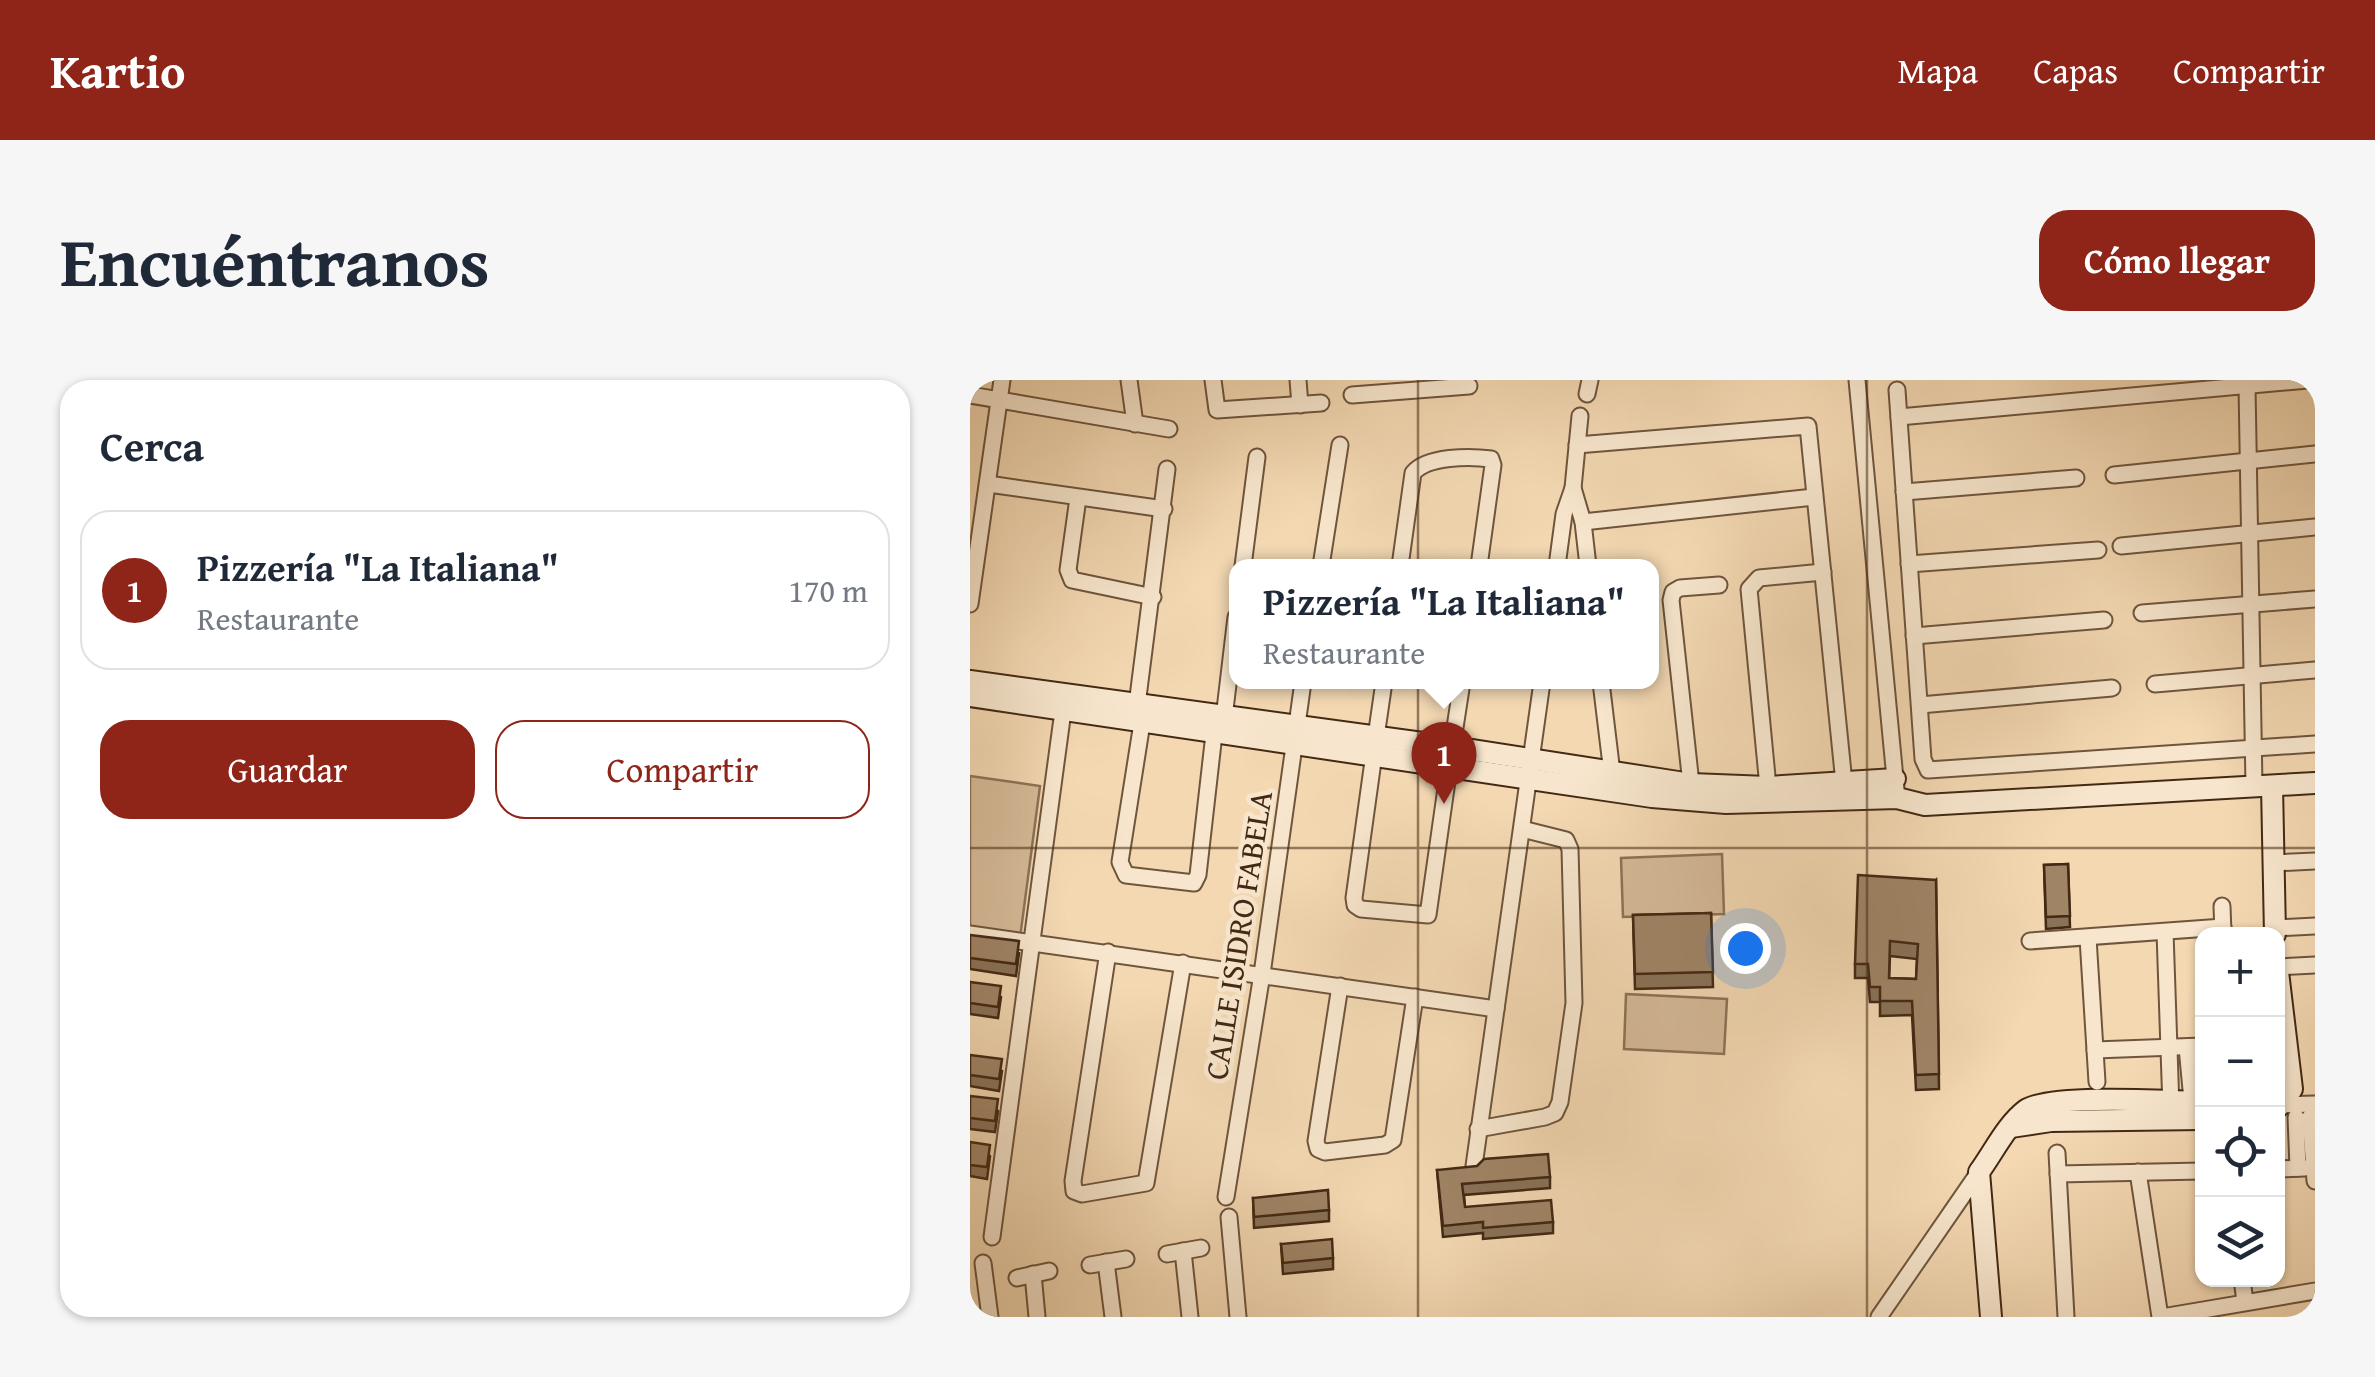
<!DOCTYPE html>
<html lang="es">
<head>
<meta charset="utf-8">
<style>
	body { margin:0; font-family:"Gentium Book Plus",serif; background:#f6f6f7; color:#1f2937 }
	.controls { position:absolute; right:30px; bottom:30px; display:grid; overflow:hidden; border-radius:20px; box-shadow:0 2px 8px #0004 }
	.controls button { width:90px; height:90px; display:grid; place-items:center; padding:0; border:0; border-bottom:2px solid #e0e1e3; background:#fff; color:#1f2937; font:50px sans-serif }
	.you { position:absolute; left:775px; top:568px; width:35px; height:35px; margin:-25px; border:8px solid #fff; border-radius:50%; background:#1a73e8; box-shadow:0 0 0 15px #1a73e833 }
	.badge { display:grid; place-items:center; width:65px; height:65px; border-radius:50%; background:#8f2418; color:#fff; font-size:32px; font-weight:700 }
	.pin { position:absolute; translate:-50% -82px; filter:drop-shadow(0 2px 5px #0008) }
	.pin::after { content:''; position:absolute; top:52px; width:35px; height:30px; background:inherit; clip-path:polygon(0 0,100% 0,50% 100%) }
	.popup { position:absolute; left:259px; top:179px; width:430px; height:130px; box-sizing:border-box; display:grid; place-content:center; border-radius:20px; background:#fff; filter:drop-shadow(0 2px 8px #0005); font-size:32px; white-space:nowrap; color:#747a83 }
	.popup b { font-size:38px; color:#1f2937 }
	.popup::after { content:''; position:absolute; left:50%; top:100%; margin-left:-20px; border:20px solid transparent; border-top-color:#fff }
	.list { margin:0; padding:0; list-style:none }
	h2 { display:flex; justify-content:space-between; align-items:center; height:130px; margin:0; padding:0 40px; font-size:42px }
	h2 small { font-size:32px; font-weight:400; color:#747a83 }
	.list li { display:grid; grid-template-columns:65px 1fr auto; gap:30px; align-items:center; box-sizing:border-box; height:160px; margin:0 20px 20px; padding:0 20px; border:2px solid #e0e1e3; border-radius:30px }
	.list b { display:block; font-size:38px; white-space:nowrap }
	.list p { margin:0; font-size:32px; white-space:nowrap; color:#747a83 }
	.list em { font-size:32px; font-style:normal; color:#747a83 }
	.actions { display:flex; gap:20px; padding:30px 40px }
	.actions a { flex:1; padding:22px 0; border:2px solid #8f2418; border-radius:30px; text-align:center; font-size:35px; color:#8f2418 }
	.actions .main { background:#8f2418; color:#fff }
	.icon { flex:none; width:55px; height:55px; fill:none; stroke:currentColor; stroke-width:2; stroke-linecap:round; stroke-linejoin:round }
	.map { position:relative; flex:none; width:1345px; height:937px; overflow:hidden; border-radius:30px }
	header { display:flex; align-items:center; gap:60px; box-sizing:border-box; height:140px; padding:0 50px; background:#8f2418; color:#fff }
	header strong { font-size:48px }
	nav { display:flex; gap:55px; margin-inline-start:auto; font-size:35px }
	.intro { display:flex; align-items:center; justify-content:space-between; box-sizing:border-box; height:240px; padding:0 60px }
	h1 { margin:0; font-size:70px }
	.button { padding:25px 45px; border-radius:30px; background:#8f2418; color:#fff; font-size:35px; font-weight:700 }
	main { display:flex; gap:60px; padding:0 60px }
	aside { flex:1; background:#fff; border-radius:30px; box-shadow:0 2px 8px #0004 }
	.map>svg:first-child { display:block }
	.green { fill:#d5ba97; stroke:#8c7256; stroke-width:2.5 }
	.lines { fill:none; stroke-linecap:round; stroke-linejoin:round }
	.minor-casing { stroke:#6f553c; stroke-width:19 }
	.secondary-casing { stroke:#432914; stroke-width:24 }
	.minor { stroke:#f7e6cd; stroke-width:15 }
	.secondary { stroke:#f7e6cd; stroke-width:20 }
	.wall { fill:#897258; stroke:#432914; stroke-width:2.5; fill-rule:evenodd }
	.building { fill:#9f8466; stroke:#432914; stroke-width:2.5; fill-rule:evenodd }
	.grid { fill:none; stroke:#432914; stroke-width:2.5; stroke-opacity:0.55 }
	.labels { text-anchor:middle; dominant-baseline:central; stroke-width:9; stroke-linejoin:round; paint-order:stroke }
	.street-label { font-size:32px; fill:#432914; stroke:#f7e6cd }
</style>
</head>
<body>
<header>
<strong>Kartio</strong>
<nav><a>Mapa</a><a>Capas</a><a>Compartir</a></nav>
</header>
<div class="intro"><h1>Encuéntranos</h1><a class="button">Cómo llegar</a></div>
<main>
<aside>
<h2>Cerca<small></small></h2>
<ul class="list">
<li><span class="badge">1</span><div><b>Pizzería &quot;La Italiana&quot;</b><p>Restaurante</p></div><em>170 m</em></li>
</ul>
<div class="actions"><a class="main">Guardar</a><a>Compartir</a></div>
</aside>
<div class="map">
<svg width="1345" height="937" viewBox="0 0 1345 937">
	<rect width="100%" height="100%" fill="#f3d8b2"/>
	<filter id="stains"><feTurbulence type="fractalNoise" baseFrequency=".002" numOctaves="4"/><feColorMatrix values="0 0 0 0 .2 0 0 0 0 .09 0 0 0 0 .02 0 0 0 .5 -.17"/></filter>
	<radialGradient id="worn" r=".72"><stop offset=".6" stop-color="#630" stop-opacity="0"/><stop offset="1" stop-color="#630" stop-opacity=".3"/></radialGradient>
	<g class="green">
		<polygon points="0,396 70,406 50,558 0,551"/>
		<polygon points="752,474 754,534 653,537 651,478"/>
		<polygon points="656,614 757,619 754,674 654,669"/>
	</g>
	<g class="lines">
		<g class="minor-casing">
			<g id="minor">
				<polyline points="159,0 165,44"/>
				<polyline points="243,0 247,30 351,23"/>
				<polyline points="328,0 330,25"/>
				<polyline points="887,0 926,409"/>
				<polyline points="1277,6 1284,406"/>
				<polyline points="927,10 953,379 958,390 1345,364"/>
				<polyline points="617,14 620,0"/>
				<polyline points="0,15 199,49"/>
				<polyline points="382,15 499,6"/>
				<polyline points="929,37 1338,0"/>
				<polyline points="607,65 838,46 874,403"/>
				<polyline points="1144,95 1345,74"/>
				<polyline points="18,104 194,129"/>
				<polyline points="603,108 613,142 618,186"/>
				<polyline points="934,112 1106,98"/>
				<polyline points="108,118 98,190 102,200 183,217"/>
				<polyline points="613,142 844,117"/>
				<polyline points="1151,166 1345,147"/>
				<polyline points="939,184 1128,170"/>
				<polyline points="273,186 287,77"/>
				<polyline points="351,186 370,65"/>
				<path d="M430 186 443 93C457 76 500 76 521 79L523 85 509 186"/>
				<polyline points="587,186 594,134 603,108 610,36"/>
				<polyline points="0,224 32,0"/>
				<polyline points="1172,233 1345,219"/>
				<polyline points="944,256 1134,240"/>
				<polyline points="631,302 642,393"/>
				<polyline points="1185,304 1345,290"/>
				<polyline points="167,325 197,89"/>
				<polyline points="950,325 1142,308"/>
				<polyline points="254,338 266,237"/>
				<polyline points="172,343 150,482 156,495 224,503 228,495 244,354"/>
				<polyline points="406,357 414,302"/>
				<polyline points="482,367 492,302"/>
				<polyline points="404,374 384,518 385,525 391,529 458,535 479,387"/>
				<polyline points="721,404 701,220 703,212 710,208 749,205"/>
				<polyline points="798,407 779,209 789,198 853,192"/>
				<polyline points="1303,483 1345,481"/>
				<polyline points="1252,526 1253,554"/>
				<polyline points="1305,548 1345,546"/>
				<polyline points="1195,552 1201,728"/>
				<polyline points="0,554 526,629"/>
				<polyline points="1118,558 1127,702"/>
				<polyline points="1060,561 1253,547"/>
				<polyline points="138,572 103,801 104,811 112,814 176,803 213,583"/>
				<polyline points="1308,587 1345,585"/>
				<polyline points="370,606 346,761 348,769 355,772 415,765 423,760 445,617"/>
				<polyline points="1217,667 1223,731"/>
				<polyline points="1125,670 1232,666"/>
				<polyline points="1310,725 1345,724"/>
				<polyline points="1326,737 1328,788"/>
				<polyline points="1340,737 1345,801"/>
				<polyline points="508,749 575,737 585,733 590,722 604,623 600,469 596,460 552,449"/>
				<polyline points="1087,773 1096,937"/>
				<polyline points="504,786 572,302"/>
				<polyline points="1308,789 1335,788"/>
				<polyline points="1168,792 1190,937"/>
				<polyline points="1088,794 1232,791"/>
				<polyline points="256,817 292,594 333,302"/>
				<polyline points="259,837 268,937"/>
				<polyline points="22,857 93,331"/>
				<polyline points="213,871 220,937"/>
				<polyline points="197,874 231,868"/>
				<polyline points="136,882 143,937"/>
				<polyline points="13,883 20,937"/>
				<polyline points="120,885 156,879"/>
				<polyline points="63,894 67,937"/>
				<polyline points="47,898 79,891"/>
				<polyline points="1272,899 1275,922"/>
				<polyline points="909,937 1009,792"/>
				<polyline points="1192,937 1345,911"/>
			</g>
		</g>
		<g class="secondary-casing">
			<g id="secondary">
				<polyline points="0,301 482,367 721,404 798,407 925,399"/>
				<polyline points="0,316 682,417 756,423 927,418 955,425 1345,403"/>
				<polyline points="1302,406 1305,554"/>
				<polyline points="1308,592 1322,709 1308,727"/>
				<polyline points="1041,747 1081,741 1232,739"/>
				<path d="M1021 937 1009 792C1023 773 1037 744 1056 730 1078 714 1200 721 1232 722"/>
			</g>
		</g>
		<use href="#minor" class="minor"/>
		<use href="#secondary" class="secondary"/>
	</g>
	<g class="wall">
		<polygon points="1098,484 1100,547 1076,549 1074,485"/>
		<path d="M966 500 969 709 946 710 942 635 910 636V622H900L898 598H885V584ZM920 576 947 579 946 599 919 598Z"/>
		<polygon points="741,533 743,607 665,609 663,535"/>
		<polygon points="0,555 49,573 46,596 0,589"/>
		<polygon points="0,602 31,617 28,638 0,634"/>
		<polygon points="0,675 32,691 29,711 0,706"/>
		<polygon points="0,716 28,731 25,752 0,749"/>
		<polygon points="0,762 20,776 17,799 0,796"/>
		<polygon points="467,790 580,797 580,808 494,815 495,827 583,842 583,853 513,859 513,853 473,857"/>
		<polygon points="283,818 359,830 359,841 284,848"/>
		<polygon points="311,864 363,878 363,889 313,894"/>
	</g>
	<g class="building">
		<polygon points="1098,484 1100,536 1076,537 1074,485"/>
		<path d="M888 495 966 500 969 694 946 695 942 621H910V607H900L898 584H885ZM920 561 948 564 946 599 919 598Z"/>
		<polygon points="741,533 743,592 665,594 663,535"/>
		<polygon points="0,555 49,561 46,584 0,578"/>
		<polygon points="0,602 31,606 28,627 0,623"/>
		<polygon points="0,675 32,679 29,699 0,695"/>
		<polygon points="0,716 28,719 25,741 0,738"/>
		<polygon points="0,762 20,765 17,787 0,785"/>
		<polygon points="578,774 580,797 492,804 495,827 581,820 583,842 513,848 513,842 473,846 467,790 507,786 514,779"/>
		<polygon points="358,810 359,830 284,837 283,818"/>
		<polygon points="362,859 363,878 313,883 311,864"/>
	</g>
	<path class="grid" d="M448 0V937M897 0V937M0 468H1345"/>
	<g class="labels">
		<g class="street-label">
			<text transform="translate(268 555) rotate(-81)">CALLE ISIDRO FABELA</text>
		</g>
	</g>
	<rect width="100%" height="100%" filter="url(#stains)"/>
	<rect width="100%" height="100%" fill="url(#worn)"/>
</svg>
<div class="controls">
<button>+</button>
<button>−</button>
<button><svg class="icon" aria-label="locate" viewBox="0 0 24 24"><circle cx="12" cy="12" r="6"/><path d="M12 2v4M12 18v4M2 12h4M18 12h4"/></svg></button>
<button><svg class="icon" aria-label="layers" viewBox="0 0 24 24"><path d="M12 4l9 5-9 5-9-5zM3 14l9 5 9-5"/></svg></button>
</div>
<div class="you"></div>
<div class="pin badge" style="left:474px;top:424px">1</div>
<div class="popup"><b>Pizzería &quot;La Italiana&quot;</b>Restaurante</div>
</div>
</main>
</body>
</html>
